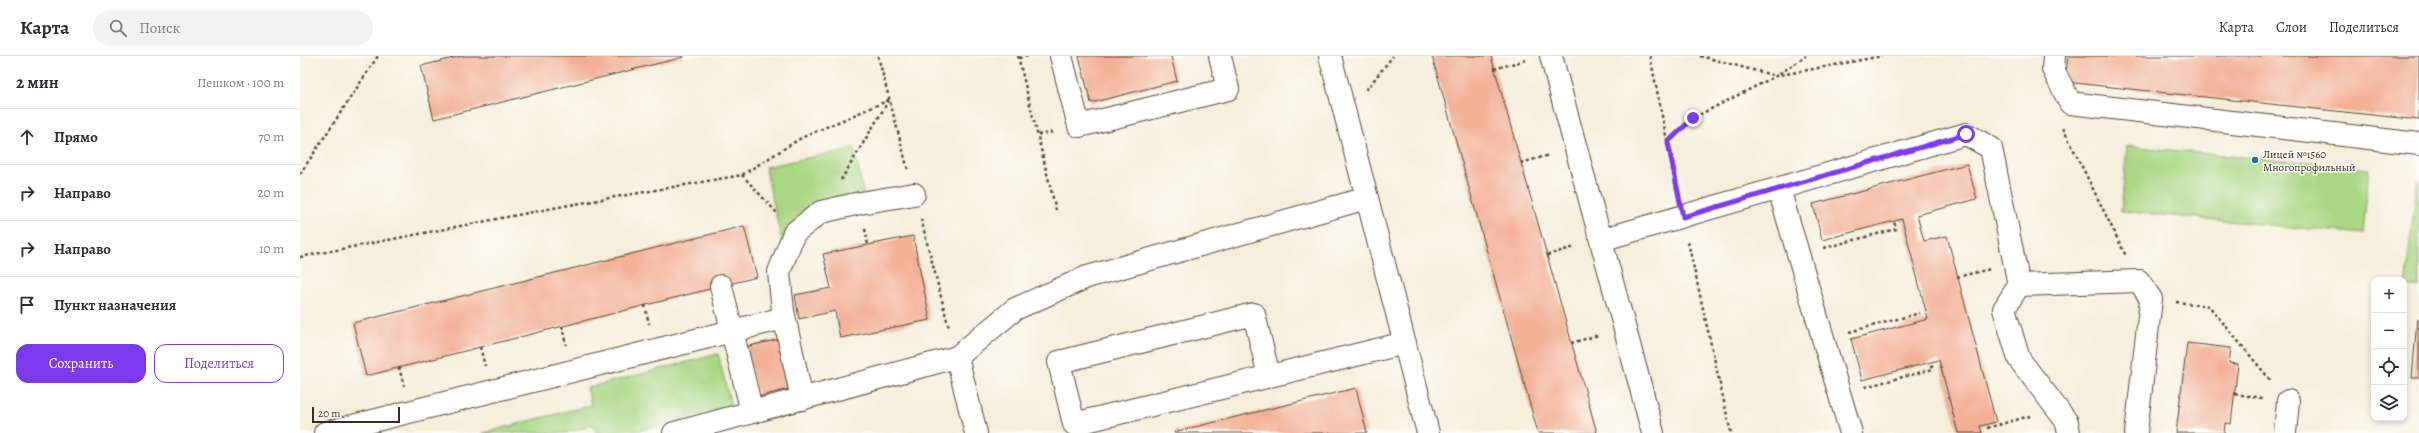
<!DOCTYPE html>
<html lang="ru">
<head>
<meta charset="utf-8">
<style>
	body { margin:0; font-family:Alegreya,serif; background:#f2f2f3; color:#2b2b33 }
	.controls { position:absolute; right:12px; bottom:12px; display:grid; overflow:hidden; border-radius:8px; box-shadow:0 2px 6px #0003 }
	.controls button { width:36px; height:36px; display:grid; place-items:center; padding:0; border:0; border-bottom:1px solid #e1e1e2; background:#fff; color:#2b2b33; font:20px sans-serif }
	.scale { position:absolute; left:12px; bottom:10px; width:88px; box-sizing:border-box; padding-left:4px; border:2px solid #3b2a1e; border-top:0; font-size:11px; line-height:14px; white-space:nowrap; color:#3b2a1e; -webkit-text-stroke:3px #fdfcf7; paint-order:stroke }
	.stop { position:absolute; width:12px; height:12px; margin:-9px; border:3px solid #7c3aed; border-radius:50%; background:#fff }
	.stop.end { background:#7c3aed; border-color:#fff; box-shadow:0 1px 4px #0008 }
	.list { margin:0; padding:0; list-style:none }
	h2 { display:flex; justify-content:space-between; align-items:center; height:52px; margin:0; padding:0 16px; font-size:17px }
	h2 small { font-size:13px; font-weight:400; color:#7c7c81 }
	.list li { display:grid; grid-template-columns:26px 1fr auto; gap:12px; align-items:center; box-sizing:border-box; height:56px; padding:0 16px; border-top:1px solid #e1e1e2 }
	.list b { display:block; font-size:15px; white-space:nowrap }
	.list em { font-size:13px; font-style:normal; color:#7c7c81 }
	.actions { display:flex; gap:8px; padding:12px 16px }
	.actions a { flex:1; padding:9px 0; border:1px solid #7c3aed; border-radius:12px; text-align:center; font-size:14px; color:#7c3aed }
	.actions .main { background:#7c3aed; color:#fff }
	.icon { flex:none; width:22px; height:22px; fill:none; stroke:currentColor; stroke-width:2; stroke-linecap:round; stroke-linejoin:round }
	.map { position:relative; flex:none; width:2119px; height:377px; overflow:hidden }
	header { display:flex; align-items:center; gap:24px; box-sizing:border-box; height:56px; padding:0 20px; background:#fff; border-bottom:1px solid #e1e1e2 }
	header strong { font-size:19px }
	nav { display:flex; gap:22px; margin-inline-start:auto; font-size:14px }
	.search { width:280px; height:36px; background:#f2f2f3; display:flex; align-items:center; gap:10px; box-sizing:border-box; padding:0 14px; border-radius:22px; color:#7c7c81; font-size:15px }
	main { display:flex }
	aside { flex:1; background:#fff }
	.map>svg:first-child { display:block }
	.green { fill:#a9d683; stroke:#728050 }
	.building { fill:#f2b095 }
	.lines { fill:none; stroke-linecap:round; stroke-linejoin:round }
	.minor-casing { stroke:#57473a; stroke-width:24 }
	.path { stroke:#57473a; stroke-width:2.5; stroke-dasharray:3 3; stroke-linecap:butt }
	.minor { stroke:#fff; stroke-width:22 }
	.route { stroke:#7c3aed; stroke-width:5 }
	.poi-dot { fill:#1f6fb2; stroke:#fdfcf7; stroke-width:1.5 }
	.labels { text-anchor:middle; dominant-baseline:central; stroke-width:3; stroke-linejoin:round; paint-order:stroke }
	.poi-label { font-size:11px; fill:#3b2a1e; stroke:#fdfcf7; text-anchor:start }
</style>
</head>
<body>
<header>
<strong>Карта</strong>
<div class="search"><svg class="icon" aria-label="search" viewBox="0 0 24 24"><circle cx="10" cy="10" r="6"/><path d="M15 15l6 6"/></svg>Поиск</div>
<nav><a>Карта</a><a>Слои</a><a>Поделиться</a></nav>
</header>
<main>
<aside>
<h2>2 мин<small>Пешком · 100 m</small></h2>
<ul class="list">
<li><svg class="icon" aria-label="ahead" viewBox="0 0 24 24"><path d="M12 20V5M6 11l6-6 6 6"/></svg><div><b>Прямо</b></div><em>70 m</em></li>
<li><svg class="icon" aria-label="right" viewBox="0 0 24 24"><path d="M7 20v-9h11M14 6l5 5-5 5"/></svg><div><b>Направо</b></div><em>20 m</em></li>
<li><svg class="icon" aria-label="right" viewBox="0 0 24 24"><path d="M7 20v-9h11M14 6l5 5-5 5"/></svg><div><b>Направо</b></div><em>10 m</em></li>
<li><svg class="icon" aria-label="arrive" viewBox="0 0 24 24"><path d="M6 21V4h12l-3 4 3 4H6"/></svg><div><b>Пункт назначения</b></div></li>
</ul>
<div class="actions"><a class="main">Сохранить</a><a>Поделиться</a></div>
</aside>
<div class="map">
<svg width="2119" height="377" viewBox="0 0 2119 377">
	<rect width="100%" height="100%" fill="#fdfcf7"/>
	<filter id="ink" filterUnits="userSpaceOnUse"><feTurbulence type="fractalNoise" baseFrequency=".025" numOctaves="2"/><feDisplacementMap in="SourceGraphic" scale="8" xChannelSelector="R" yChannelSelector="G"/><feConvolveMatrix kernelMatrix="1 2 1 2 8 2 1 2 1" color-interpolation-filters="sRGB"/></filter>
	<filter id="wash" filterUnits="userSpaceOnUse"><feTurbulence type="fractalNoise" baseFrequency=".012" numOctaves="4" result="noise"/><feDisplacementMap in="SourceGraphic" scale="16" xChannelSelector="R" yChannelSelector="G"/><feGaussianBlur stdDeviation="0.9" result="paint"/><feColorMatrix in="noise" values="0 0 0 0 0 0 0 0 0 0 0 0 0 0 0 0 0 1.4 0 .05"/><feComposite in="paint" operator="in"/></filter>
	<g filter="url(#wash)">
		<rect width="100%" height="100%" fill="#f4eedb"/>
		<g class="green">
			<polygon points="1827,90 2069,113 2063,178 1821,155"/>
			<polygon points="554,92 564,140 502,155 490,171 482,186 465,111"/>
			<polygon points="2117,125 2119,125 2119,232 2105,230"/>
			<polygon points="418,298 431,350 330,377 296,377 294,369 265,377 183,377 291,349 287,332"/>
		</g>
		<g id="blocks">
			<g class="building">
				<polygon points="162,0 384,0 384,1 134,63 121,10"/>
				<polygon points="779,0 871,0 877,25 791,47"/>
				<polygon points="1132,0 1191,0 1297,377 1238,377"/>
				<polygon points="1768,0 2119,0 2119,64 1765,26"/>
				<polygon points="1667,108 1677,143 1617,159 1624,185 1647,180 1696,366 1680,370 1682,377 1658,377 1639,304 1562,324 1551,283 1628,263 1602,163 1522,184 1513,148"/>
				<polygon points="444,170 457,221 66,320 53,267"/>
				<polygon points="613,180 630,264 540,282 535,255 499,263 495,239 531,232 523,198"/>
				<polygon points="2117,264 2119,264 2119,322 2112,322"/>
				<polygon points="480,283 492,332 458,341 445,291"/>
				<polygon points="1887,287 1931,292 1929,307 1938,308 1931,368 1925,367 1924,377 1876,377"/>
				<polygon points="1056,332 1067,377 874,377 874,376"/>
			</g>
		</g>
	</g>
	<g filter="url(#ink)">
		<use href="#blocks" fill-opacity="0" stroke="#57473a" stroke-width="1"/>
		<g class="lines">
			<g class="minor-casing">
				<g id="minor">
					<polyline points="761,0 779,70 928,33 920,0"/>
					<polyline points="1251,0 1353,377"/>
					<polyline points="1754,0 1753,13 1770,47 2119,88"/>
					<polyline points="1479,133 1551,377"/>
					<polyline points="1067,142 1128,377"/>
					<polyline points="1301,184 1666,78 1691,92 1719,229 1839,225 1851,243 1836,377"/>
					<polyline points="1719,229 1704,253 1719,303 1767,366 1769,377"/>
					<polyline points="421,230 432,275 484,262"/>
					<polyline points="657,301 676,377"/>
					<polyline points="969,320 954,258 759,306 774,368 1105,287"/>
					<polyline points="502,343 483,255 479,216 494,177 521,156 560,147 614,138"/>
					<polyline points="25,377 432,275 452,356"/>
					<polyline points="374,377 657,301 715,253 787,221 1067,142 1030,0"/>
					<polyline points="1985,377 1988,345"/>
				</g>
			</g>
			<g class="path">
				<polyline points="151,0 152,2"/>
				<polyline points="578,0 608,114"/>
				<polyline points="718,0 756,154"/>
				<polyline points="1350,0 1377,134"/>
				<polyline points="1400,0 1476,20 1582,0"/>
				<polyline points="719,2 728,0"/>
				<polyline points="1194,13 1226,4"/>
				<polyline points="1066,34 1093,0"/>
				<polyline points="1763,72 1826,200"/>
				<polyline points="738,79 753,76"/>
				<polyline points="1368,86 1393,62 1476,20 1506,0"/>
				<polyline points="1221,107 1250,99"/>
				<polyline points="0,118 78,0"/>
				<polyline points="442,119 477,157"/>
				<polyline points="541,124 589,44"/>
				<polyline points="621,163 649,272"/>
				<polyline points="565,173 568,189"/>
				<polyline points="1388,186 1431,377"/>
				<polyline points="1524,192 1596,173 1594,165"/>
				<polyline points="1247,199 1275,191"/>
				<polyline points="0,201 264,150 442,119 501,82 589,44"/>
				<polyline points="1657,221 1690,213"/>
				<polyline points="1876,246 1909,250 1972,326"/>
				<polyline points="345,249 349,268"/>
				<polyline points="262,270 266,289"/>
				<polyline points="1549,276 1620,257"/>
				<polyline points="1271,287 1299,279"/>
				<polyline points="180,291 185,310"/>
				<polyline points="99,311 104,330"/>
				<polyline points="1565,331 1633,313 1631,306"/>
				<polyline points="1935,338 1962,342"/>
				<polyline points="1687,372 1730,360"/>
			</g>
			<use href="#minor" class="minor"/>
		</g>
	</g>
	<g class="lines" filter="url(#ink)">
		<polyline class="route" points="1393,62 1368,86 1383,161 1666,78"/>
	</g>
	<circle class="poi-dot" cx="1955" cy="104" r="4"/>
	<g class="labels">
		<g class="poi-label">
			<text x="1963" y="98">Лицей №1560<tspan x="1963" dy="13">Многопрофильный</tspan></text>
		</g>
	</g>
</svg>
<div class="controls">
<button>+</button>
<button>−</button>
<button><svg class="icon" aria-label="locate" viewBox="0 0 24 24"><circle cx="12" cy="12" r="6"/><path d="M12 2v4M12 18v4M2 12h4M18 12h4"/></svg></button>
<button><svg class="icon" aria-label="layers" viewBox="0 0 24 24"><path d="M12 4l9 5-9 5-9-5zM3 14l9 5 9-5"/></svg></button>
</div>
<div class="scale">20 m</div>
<div class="stop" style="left:1666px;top:78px"></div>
<div class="stop end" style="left:1393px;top:62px"></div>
</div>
</main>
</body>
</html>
